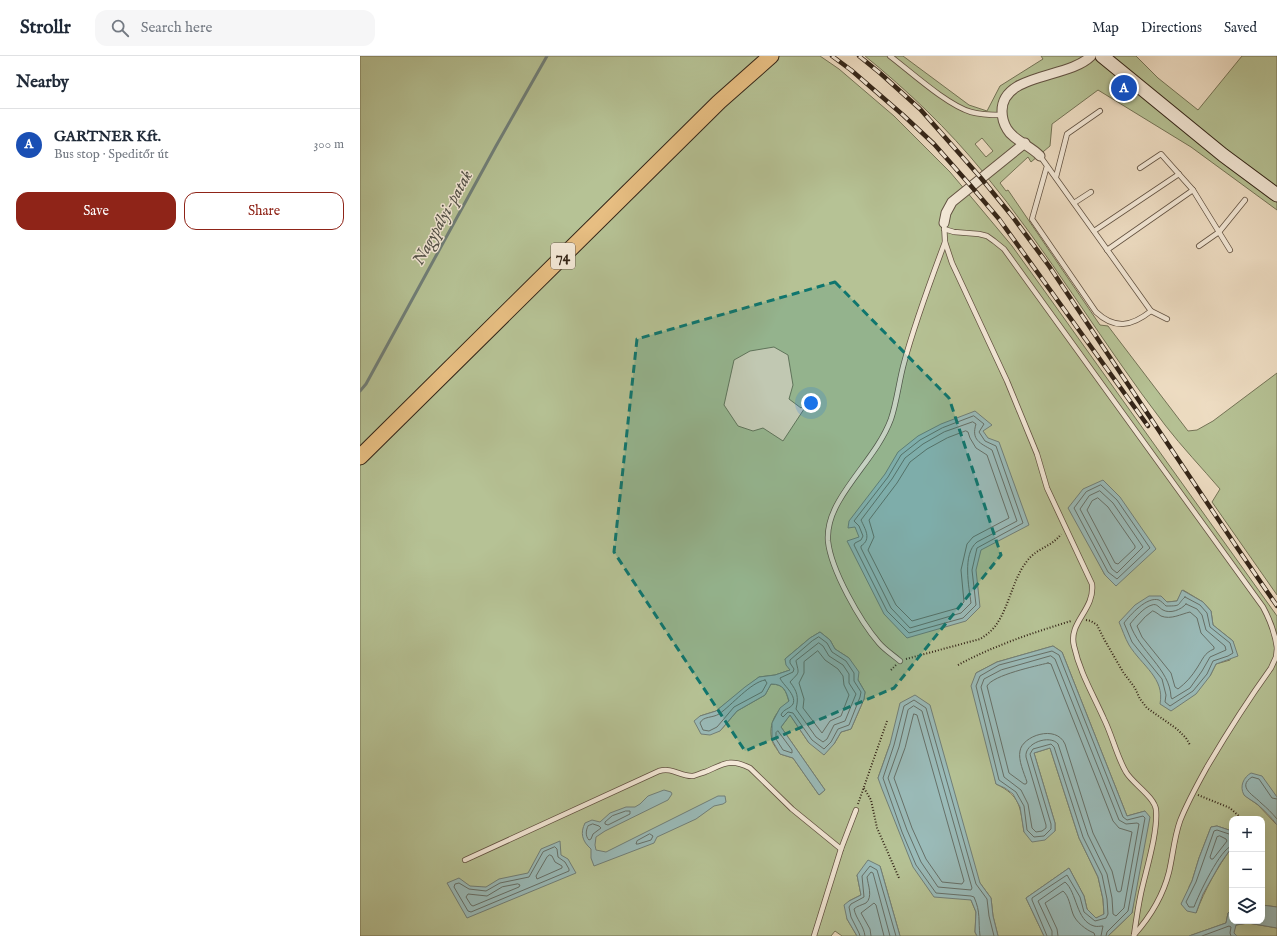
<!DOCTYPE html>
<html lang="en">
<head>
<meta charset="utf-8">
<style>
	body { margin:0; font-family:"IM FELL English",serif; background:#f6f6f7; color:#1f2937 }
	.controls { position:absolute; right:12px; bottom:12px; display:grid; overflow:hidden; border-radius:8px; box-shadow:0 4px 16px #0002 }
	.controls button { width:36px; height:36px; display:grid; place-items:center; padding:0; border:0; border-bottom:1px solid #e0e1e3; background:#fff; color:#1f2937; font:20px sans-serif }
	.you { position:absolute; left:451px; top:347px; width:14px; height:14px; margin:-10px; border:3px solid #fff; border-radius:50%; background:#1a73e8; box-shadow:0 0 0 6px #1a73e833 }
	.badge { display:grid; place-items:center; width:26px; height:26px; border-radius:50%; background:#8f2418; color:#fff; font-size:13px; font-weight:700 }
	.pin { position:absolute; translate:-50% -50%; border:2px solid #fff; box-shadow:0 1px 4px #0006 }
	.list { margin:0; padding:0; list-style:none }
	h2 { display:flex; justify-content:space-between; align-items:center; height:52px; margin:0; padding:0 16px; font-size:17px }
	h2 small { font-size:13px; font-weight:400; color:#747a83 }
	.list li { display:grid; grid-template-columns:26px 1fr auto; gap:12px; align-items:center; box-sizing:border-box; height:72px; padding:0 16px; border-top:1px solid #e0e1e3 }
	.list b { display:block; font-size:15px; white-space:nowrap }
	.list p { margin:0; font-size:13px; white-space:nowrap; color:#747a83 }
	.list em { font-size:13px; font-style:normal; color:#747a83 }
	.actions { display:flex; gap:8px; padding:12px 16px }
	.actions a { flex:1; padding:9px 0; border:1px solid #8f2418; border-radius:12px; text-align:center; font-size:14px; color:#8f2418 }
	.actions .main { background:#8f2418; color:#fff }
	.icon { flex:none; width:22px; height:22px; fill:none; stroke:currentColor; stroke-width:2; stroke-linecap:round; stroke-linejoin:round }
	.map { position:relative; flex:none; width:917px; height:880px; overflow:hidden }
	header { display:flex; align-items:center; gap:24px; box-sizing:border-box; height:56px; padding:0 20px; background:#fff; border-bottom:1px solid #e0e1e3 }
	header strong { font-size:19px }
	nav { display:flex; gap:22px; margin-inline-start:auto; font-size:14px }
	.search { width:280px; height:36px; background:#f6f6f7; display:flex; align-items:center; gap:10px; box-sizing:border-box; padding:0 14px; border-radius:12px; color:#747a83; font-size:15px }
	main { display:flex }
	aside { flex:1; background:#fff }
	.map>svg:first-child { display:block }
	.green { fill:#b6c295; stroke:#747356; fill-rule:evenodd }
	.water { fill:#9abbb9; stroke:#717f78 }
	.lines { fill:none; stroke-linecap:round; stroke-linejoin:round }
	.shore { stroke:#667068; stroke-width:1 }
	.stream { stroke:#717f78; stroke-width:3 }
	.service-casing { stroke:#625242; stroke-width:6 }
	.minor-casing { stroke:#625242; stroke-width:11 }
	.secondary-casing { stroke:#332417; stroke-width:15 }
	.primary-casing { stroke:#332417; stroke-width:17 }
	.path { stroke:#332417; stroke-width:2; stroke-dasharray:1 2; stroke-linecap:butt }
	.service { stroke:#f4e9d8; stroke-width:4.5 }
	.minor { stroke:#f4e9d8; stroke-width:9 }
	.secondary { stroke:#f4e9d8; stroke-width:13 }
	.primary { stroke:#e7be82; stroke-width:15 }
	.rail-casing { stroke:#332417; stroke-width:4.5 }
	.rail { stroke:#f4e9d8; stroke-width:3; stroke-dasharray:9; stroke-linecap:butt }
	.marked { fill:#0f766e; fill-opacity:0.2; stroke:#0f766e; stroke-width:3; stroke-dasharray:8 5; stroke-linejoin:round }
	.labels { text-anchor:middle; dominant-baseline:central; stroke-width:3; stroke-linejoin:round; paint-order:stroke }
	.shield { fill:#f4e9d8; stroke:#6d5f51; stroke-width:1 }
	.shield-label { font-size:15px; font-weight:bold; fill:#332417 }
	.water-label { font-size:17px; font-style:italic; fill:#525148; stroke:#f4e9d8 }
</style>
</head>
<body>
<header>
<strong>Strollr</strong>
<div class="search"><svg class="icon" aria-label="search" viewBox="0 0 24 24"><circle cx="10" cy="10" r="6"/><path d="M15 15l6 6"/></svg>Search here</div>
<nav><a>Map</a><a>Directions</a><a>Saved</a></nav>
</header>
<main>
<aside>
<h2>Nearby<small></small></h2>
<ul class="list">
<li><span class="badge" style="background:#1a4fb4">A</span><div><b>GARTNER Kft.</b><p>Bus stop · Speditőr út</p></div><em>300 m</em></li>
</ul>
<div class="actions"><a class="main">Save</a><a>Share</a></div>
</aside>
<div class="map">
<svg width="917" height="880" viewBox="0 0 917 880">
	<rect width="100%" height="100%" fill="#eeddc3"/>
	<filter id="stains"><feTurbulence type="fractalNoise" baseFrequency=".005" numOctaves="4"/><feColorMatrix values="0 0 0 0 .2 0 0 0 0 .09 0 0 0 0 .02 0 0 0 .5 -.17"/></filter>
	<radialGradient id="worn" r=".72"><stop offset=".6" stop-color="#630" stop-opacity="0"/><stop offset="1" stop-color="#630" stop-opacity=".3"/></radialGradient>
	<g class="green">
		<path d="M0 0H460L479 13 534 60 590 116 617 148 652 190 686 237 917 560V741L916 740 884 739 898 749 917 769V851L902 849V763H872V775L857 770 851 771 839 802 832 825 829 831 836 857C845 833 857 812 872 791V853L868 857 866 867 829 880H748L772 857 785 755 767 760 702 596 693 590 637 606 616 617 636 728C661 740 660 751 664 776L695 775V767L674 697 690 692 719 782 738 821 743 843 744 859 736 862 727 853 724 840 709 812 666 842 684 880H638L633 860 631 842 620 827 530 688 518 722 611 844 616 856 615 876 617 880H540L520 810 497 819 501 839 489 845 487 863 497 880H482L475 875 471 880H0ZM414 291 428 299 433 329 429 343 441 352 450 344 423 385 403 372 393 375 378 370 364 349 374 304 390 295ZM731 492 756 530 745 519ZM823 534 843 546 851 555 853 569 873 585 870 604 856 608 850 620 802 639 798 625 807 546 817 545ZM460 576 470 584 475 593 489 602 498 624 505 636 504 643 491 673 481 676 474 688 449 687 430 659 421 671 465 734 459 739 433 702 420 698C418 694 413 689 412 684 408 668 416 654 429 646 426 635 424 628 411 628L405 639 377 655 360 675 340 660 356 655 399 621 415 619 430 614 425 603 450 582Z"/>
		<path d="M505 0H543L609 49 627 55 640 30 683 3 681 0H776L798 22 838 54 882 0H917V154L831 91 738 34 692 68 690 90 671 106 668 101 640 127 646 135 648 134 740 269 748 270 828 375 837 374 853 365 917 317V539L852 446 860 433C842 412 822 391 805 369 742 287 689 196 623 116 588 73 548 35 505 0ZM622 82 633 95 626 101 615 88Z"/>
		<polygon points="888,867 917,872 917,880 877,880 873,877 876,869"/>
	</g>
	<g class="water">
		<polygon points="615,355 632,369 623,375 628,382 639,386 669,469 621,494 616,514 620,551 606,565 547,582 524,558 487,485 499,481 495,471 488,472 489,465 525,418 538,396 558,380 581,368"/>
		<polygon points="743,424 760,441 796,493 756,530 745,519 708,452 723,433"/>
		<path d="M822 534 843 546 851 555 853 569 873 585 878 600 856 608 850 620 836 638 811 655 800 648C805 622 782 610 769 589 765 582 762 573 759 566L775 549 789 540H801L807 546 817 545Z"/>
		<path d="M460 576 470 584 475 593 489 602 499 616 498 624 505 636 504 643 491 673 481 676 474 688 464 699 449 687 430 659 421 671 465 734 459 739 433 702 420 698 412 684V667L420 652 429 645C426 635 424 628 411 628L405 639 377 655 360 675 350 679 341 678 334 665 340 660 356 655 385 631 399 621 415 619 430 614 426 609 425 603 450 582Z"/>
		<polygon points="693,590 702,596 767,760 785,755 790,761 772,857 748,880 684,880 666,842 709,812 724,840 727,853 736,862 744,858 743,843 738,821 719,782 690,692 674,697 695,767 695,775 685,784 672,786 664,776 660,751 653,738 645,732 636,728 611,630 616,617 637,606"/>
		<polygon points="555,639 570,649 620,827 631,842 633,860 638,880 617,880 615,876 616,856 611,844 574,841 553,811 522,733 518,722 530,688 540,647"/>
		<path d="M891 717 902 720 917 741V769C912 762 904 754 897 748 893 745 887 742 884 739 879 730 884 721 891 717Z"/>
		<path d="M304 734 311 736 312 738 308 744 245 775 236 781 235 789 236 794 246 796 358 740H365L366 746 363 748 354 750 336 763 297 781 294 787 234 810 231 802V793C222 785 220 777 225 767L232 764 240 766 250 757 266 751H275L280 748 288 740Z"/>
		<polygon points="857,770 872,775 872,791 860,808 843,838 836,857 827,855 821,848 832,825 839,802 851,771"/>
		<polygon points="200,785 201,799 208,803 216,817 107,862 87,827 99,822 110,830 126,831 139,823 168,817 181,793"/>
		<polygon points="508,804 520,810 540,880 497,880 487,863 484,849 489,845 501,839 497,819"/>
		<polygon points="902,849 917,851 917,872 888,867 876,869 874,877 877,880 829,880 866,867 868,857 872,853 872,865 902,865"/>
	</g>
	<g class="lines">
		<g class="shore">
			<polygon points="614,360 624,368 619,376 625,385 636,390 663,467 617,492 612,514 616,549 603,562 549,577 527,555 494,489 495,487 501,484 503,480 499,470 494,465 528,421 541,399 560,384 582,372"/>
			<path d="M613 366 616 368C611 384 620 387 632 394L657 465 617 486C602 498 609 531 611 547L601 557 550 572 531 552 501 492V490C512 483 505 473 501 464L532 423 545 402 563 388 584 376Z"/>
			<polygon points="606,375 608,376 610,382 616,392 627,399 649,462 613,481 607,488 601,514 604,546 598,552 552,565 536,549 508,494 514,481 509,464 537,427 550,406 567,393 587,382"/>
			<polygon points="741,429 757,444 790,492 757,523 748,516 714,452 726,436"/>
			<polygon points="740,435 753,447 783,491 757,517 752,513 720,453 729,440"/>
			<polygon points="738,442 748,451 775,490 775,492 758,508 755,507 727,454 732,445"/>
			<path d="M825 541 840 549 847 557 850 571 870 587 873 597 868 600 853 605 847 618 833 635 810 650 805 646 806 639 802 623 772 586 764 567C770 559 787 540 799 544 801 545 804 548 806 550 823 550 816 549 825 541Z"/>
			<path d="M826 548 837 553 842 559 846 574 865 590 866 594 850 601 842 615 830 632 812 643 811 641C810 613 779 595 770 568 775 562 784 551 792 549 797 547 799 552 803 554 810 558 821 554 826 548Z"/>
			<path d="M793 555C796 556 798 558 801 560 811 564 821 558 830 556L837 562 841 577 854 591V593C844 597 843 603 837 612 832 620 826 627 818 633L815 631 811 617 782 581 777 570 785 561Z"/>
			<path d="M459 581 467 587 472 596 486 605 494 617V625L501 636 500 641 489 669 478 673 471 686 464 693 452 684 433 657 428 656 423 661 421 659C423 653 430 653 433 648 437 639 422 628 420 622L433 616 434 613 430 607V604L452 585Z"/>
			<path d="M459 587 463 590 469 600 483 609 489 618V627L496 638 485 665 474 669 467 683 463 686 456 681 436 653C439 641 437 635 430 626 440 615 439 619 436 605Z"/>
			<polygon points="458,595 465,604 478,613 483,620 484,629 489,639 481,660 470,665 462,677 443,652 444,643 439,627 444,617 444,606"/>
			<path d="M691 600 695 603 759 764 766 768 777 767 779 768 764 852 756 860 753 858 752 842 747 818 728 779 698 688C690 678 664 687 666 701L686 769V772L682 775 676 776 672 772 668 748 661 734 644 721 621 631 624 623 641 614Z"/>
			<path d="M688 607 691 608 753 765 759 772 772 776 761 835 759 836 757 835 752 815 733 777 705 688C696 668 662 680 660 695 658 704 664 717 667 726L666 728H664L649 717 627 630C633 619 676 610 688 607Z"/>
			<path d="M405 624 407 627 402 636 374 651 357 671 349 675 343 674 340 667C343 660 353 662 359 658 372 649 391 626 405 624Z"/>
			<polygon points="554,650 562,655 612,832 611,834 578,831 561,806 547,774 528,722 539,691 548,654"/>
			<polygon points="554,658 557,659 604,825 602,828 582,826 566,803 552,772 534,722 545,692"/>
			<polygon points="418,675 432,694 432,697 423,694 416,683 416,677"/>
			<path d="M917 743 912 742 899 723 892 721C876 731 895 740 901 747 907 752 912 757 917 763"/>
			<polygon points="266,755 270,755 270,758 248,769 245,768 245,766 252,760"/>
			<path d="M233 768 239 770 241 772 233 778 231 783 229 784C225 780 226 774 228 770Z"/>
			<polygon points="290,778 293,780 291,784 278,788 276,788 277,785"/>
			<path d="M872 779 857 774 854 775 836 826 826 846 829 851H834C838 840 861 791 872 790"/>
			<polygon points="860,780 866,783 867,785 853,803 851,803 850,801 857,781"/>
			<polygon points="195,791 197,793 198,801 205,806 209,813 209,815 111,856 108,855 94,831 95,828 99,827 109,833 126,835 140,827 169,821 183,796"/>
			<polygon points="190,799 192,800 195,806 202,810 202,812 177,823 176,820 187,801"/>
			<polygon points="158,828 160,829 159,831 113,850 111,849 106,841 108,838 127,840 142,831"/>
			<polyline points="500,880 499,877 491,861 489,851 491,848 504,841 502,820 510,810 517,814 536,880"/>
			<path d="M505 880C504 870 496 863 494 853 497 850 502 849 506 847 513 841 508 829 507 821L511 816 513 817 530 880"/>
			<polyline points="511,880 510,873 501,857 514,847 516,849 524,880"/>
			<path d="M620 880C618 864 621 857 614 841L611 840 576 837 556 809 542 776 523 722 534 689 544 650 554 644 566 652 616 828 627 843 629 860 634 880"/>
			<polyline points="687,880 672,844 672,842 707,819 720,841 724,856 735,865 746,862 748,858 747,843 742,819 723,781 694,691 691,688 673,693 670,698 691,768 691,773 684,780 674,781 667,774 664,750 656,736 639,724 616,630 620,620 639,609 692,595 699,599 763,761 767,764 783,760 785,762 768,855 747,876 746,880"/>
			<path d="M692 880V875L678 845 705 826C717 836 716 865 734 870 737 871 740 870 743 870L741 880"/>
			<path d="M698 880 697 873 685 847 703 835C709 840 710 850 713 858 716 866 726 874 734 877L735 880"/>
			<polyline points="842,880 869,870 871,871 870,877 871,880"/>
		</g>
		<polyline class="stream" points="0,335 6,328 136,90 187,0"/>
		<g class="service-casing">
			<g id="service">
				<path d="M530 0C551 16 587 49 611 56 621 59 631 59 642 59"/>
				<path d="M680 100C717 152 754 204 791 255 772 270 755 274 736 256L672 163 687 110"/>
				<polyline points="780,112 801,98 833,134 870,194"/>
				<polyline points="696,121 707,78 740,55"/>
				<polyline points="714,147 731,136"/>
				<path d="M584 167 585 186 592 207 647 325 677 398 687 432 732 528C735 554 708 566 714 590 720 617 733 638 744 663 752 679 757 701 766 716 772 727 795 741 796 754 798 777 786 814 781 837 778 851 776 865 774 879"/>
				<path d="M584 173 594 176 619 178 627 180 634 185 644 193 903 551C910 564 915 577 917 592"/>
				<polyline points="734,175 819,118"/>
				<polyline points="839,190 859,176 885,144"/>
				<polyline points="747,194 833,134"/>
				<polyline points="791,255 807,263"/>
				<path d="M540 605C533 599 525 594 519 587 500 565 471 514 468 485 467 471 472 457 479 445 495 417 520 393 531 363 537 345 539 325 544 307 555 266 570 226 585 186"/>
				<path d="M105 804 299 715C313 711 321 721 333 720 337 719 341 717 345 716 364 708 370 702 390 712L432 753 481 793"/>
				<path d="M774 879C790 861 803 840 809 816 813 799 814 782 820 765 827 747 837 729 847 711 867 677 888 644 911 612L916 601 917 592"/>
				<polyline points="454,880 481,793 496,754"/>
			</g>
		</g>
		<g class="minor-casing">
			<g id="minor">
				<path d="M680 100C671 90 653 84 647 73 644 68 642 61 642 55 642 17 708 23 731 0"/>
				<polyline points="584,167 586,157 592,146 665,87"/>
			</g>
		</g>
		<g class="secondary-casing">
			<polyline id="secondary" points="742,0 863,99 917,139"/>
		</g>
		<g class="primary-casing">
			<polyline id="primary" points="0,401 359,46 411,0"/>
		</g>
		<g class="path">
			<polyline points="726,564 731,565 737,569 744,583 763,616 775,632 780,643 787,652 817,673 826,682 830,689"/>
			<path d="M546 603 620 583C627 579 634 573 638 566 650 547 653 523 667 505 678 491 692 491 701 478"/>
			<path d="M598 609C633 590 672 577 711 565"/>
			<polyline points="531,614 536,609"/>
			<polyline points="504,732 511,744 517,772 539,822"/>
			<polyline points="838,739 870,752 882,763"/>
			<polyline points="498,748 527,665"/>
		</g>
		<use href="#service" class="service"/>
		<use href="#minor" class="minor"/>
		<use href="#secondary" class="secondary"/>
		<use href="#primary" class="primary"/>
		<g class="rail-casing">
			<g id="rail">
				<polyline points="472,0 491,14 543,59 574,88 611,130 639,163 788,370"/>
				<polyline points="499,0 520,17 560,53 621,122 652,160 689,210 878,493 917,550"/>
			</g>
		</g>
		<use href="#rail" class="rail"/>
	</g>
	<path class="marked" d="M475 226 589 342 641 499 534 632 385 695 254 496 277 283Z"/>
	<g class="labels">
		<rect class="shield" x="191" y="187" width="24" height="26" rx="3"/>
		<g class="shield-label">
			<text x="203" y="200">74</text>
		</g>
		<g class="water-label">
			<text transform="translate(83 162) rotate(-61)">Nagypályi-patak</text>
		</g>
	</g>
	<rect width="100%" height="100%" filter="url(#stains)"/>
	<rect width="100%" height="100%" fill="url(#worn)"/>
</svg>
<div class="controls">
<button>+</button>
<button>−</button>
<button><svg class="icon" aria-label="layers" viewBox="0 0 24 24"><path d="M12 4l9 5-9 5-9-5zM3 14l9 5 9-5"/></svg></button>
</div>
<div class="you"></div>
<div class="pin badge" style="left:764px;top:32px;background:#1a4fb4">A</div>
</div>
</main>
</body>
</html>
